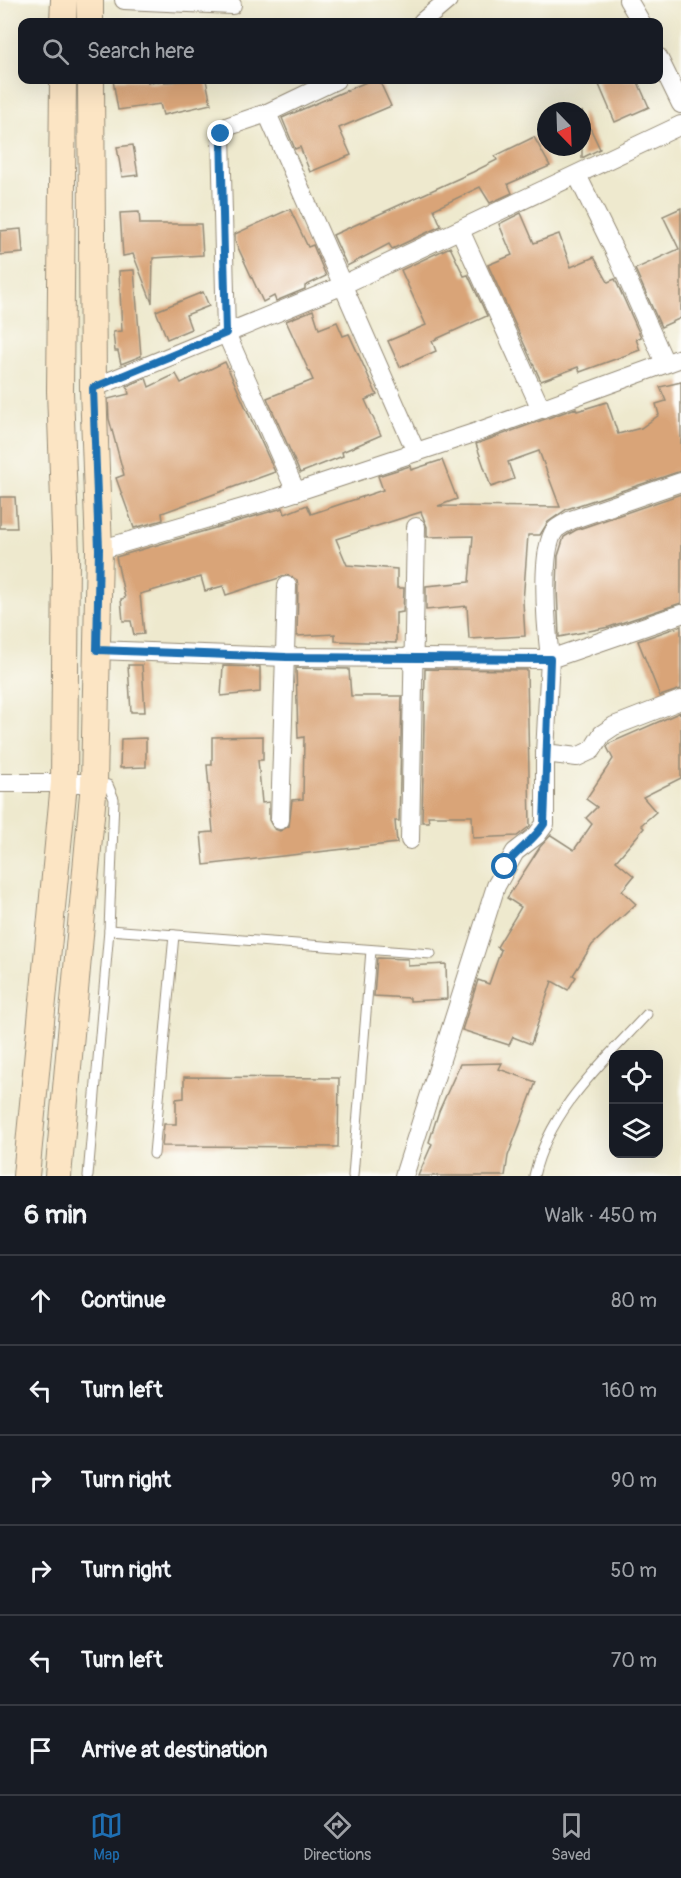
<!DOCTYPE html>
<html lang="en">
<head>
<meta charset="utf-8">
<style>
	body { margin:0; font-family:Pangolin,sans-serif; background:#242831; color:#f1f3f6 }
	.controls { position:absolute; right:18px; bottom:18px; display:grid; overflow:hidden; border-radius:12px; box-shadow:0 6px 24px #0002 }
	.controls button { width:54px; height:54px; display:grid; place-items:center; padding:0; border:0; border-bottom:2px solid #363941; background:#171b24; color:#f1f3f6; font:30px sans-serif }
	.compass { position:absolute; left:537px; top:102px; width:54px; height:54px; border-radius:50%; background:#171b24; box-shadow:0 6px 24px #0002; rotate:157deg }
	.stop { position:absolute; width:18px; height:18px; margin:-14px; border:4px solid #1f6fb2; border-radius:50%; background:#fff }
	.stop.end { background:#1f6fb2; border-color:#fff; box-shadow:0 2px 6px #0008 }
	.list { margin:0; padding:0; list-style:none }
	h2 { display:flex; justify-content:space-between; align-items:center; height:78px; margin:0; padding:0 24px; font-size:26px }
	h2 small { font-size:20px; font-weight:400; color:#9ea1a6 }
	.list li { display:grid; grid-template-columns:39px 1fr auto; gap:18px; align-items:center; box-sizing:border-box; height:90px; padding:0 24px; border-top:2px solid #363941 }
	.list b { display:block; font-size:22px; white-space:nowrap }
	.list em { font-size:20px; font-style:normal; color:#9ea1a6 }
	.icon { flex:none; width:33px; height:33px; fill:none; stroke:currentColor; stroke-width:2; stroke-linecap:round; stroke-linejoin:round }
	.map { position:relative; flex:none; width:681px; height:1176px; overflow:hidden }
	.search { position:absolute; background:#171b24; box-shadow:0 6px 24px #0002; left:18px; right:18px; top:18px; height:66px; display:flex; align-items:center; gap:15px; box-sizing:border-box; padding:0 21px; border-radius:12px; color:#9ea1a6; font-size:22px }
	.sheet { height:618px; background:#171b24 }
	nav { display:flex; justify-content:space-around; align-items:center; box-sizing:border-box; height:84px; border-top:2px solid #363941; background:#171b24; font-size:16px; color:#9ea1a6 }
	nav a { display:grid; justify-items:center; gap:3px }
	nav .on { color:#1f6fb2 }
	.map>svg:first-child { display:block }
	.building { fill:#d9a478 }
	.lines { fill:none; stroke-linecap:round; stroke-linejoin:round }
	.service-casing { stroke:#948a76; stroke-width:11 }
	.minor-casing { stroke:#948a76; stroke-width:20 }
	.secondary-casing { stroke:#948a76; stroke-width:28 }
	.service { stroke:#fff; stroke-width:9 }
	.minor { stroke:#fff; stroke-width:18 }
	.secondary { stroke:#fce5c4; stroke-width:26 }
	.route { stroke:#1f6fb2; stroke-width:8 }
</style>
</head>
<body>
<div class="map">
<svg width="681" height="1176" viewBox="0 0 681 1176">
	<rect width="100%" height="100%" fill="#fdfcf7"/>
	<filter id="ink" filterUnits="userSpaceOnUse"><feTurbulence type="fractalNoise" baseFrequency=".0167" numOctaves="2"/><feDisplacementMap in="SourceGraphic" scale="12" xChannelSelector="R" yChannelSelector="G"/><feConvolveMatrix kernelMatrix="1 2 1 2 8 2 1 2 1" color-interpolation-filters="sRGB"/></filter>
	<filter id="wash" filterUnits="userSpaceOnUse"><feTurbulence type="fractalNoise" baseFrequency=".008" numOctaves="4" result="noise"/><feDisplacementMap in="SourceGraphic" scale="24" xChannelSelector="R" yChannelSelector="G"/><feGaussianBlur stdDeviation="1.35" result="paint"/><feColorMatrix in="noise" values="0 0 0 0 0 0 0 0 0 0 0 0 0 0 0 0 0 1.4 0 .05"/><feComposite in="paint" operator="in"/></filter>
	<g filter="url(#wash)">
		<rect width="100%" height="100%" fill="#eee9ce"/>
		<g id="blocks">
			<g class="building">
				<polygon points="113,80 147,80 148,83 206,80 211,104 163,115 160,104 118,110"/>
				<polygon points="371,80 379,80 391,106 339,128 351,155 310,172 300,147 295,149 282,118"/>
				<polygon points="597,80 637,80 649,107 615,122"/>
				<polygon points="582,111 600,149 582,158"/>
				<polygon points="534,137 550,166 508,184 512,193 490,203 480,187 434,209 441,226 392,249 389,244 347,266 333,235 473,172 497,160 495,156"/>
				<polygon points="133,145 138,175 122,177 117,147"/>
				<polygon points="681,208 681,318 661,327 635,269 679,249 663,216"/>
				<polygon points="290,209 308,247 313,245 326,276 305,286 305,289 276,301 274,296 263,302 235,241 235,234"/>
				<polygon points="139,212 140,224 201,224 203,255 153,258 152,303 133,254 123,256 120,213"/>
				<polygon points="521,213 534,243 559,234 571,267 594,257 608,282 615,279 641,337 636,339 640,350 580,372 578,367 541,381 488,265 512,255 499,224"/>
				<polygon points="21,229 23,253 0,255 0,231"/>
				<polygon points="450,247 464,276 468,275 487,316 432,341 436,351 400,367 388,341 426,325 401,270"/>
				<polygon points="134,270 141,356 121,364 118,351 115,351 113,332 122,331 119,271"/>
				<polygon points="203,292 209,306 186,315 191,329 167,339 156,311"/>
				<polygon points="313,310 319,329 337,322 343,336 349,334 377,395 365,400 381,435 342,452 343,456 300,473 267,398 313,380 286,321"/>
				<polygon points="225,362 275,472 162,513 163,520 134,528 116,478 124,475 109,419 108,399 129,394 127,386 146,378 149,387 176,374 181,383"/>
				<polygon points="681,382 681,471 567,509 548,522 540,535 528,535 523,602 525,636 469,639 467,606 426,610 426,586 469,582 473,536 427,537 427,527 421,512 336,539 347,565 397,569 397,588 404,588 403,612 396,613 396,643 335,641 335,634 297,636 298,586 297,580 288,575 226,595 223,586 205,591 201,577 140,594 144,634 134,635 131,621 123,621 121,599 125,598 116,557 283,508 285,514 307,505 311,514 383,490 378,476 410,466 411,470 442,460 457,499 438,506 560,507 539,451 508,462 514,479 491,487 476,444 576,408 577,411 607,402 618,434 641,428 659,415 656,404 666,401 660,387"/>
				<polygon points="681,494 681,603 609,627 559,637 557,589 558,556 564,537 576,530"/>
				<polygon points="0,497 15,497 17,528 0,528"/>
				<polygon points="681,626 681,689 660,696 638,641"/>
				<polygon points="128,665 142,665 145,712 131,712"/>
				<polygon points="223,666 260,667 260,692 221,696"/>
				<polygon points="296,668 349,669 351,696 402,696 399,821 395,821 397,843 204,865 201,833 213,832 207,765 212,765 212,737 263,736 263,760 258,760 262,803 269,802 269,820 274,829 280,831 289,826 292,800 303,799 304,737 298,738"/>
				<polygon points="425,669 527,670 530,826 517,836 473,838 472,816 428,816 429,822 422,822"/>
				<polygon points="681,712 681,778 643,797 656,812 641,825 644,828 616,861 634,876 622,891 636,904 592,945 573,975 576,977 568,990 552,981 531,1044 513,1037 509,1045 462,1030 478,980 489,984 501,950 497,947 521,907 507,898 540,847 551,835 574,850 592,824 586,818 597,807 586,799 613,759 607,747 610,743"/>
				<polygon points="146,738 146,767 120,768 121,739"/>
				<polygon points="377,958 408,959 408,966 446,964 447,999 410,1001 410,998 374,996"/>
				<polygon points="502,1063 499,1069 536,1082 508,1156 505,1176 418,1176 432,1144 429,1142 439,1111 460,1064"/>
				<polygon points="184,1077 339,1078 338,1147 162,1146 164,1124 176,1124 176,1099 184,1098"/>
			</g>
		</g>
	</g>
	<g filter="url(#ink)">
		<use href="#blocks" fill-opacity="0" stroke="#948a76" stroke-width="1.5"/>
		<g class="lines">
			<g class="service-casing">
				<g id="service">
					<polyline points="109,930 431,954"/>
					<polyline points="154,1154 174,935"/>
					<polyline points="88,1176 109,930 114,799 108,785 97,783"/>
					<polyline points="353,1176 371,950"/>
					<path d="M534 1176C549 1110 603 1062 647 1014"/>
				</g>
			</g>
			<g class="minor-casing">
				<g id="minor">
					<polyline points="124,0 232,5"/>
					<polyline points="628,0 641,22"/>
					<polyline points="422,22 448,0"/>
					<polyline points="658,57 681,104"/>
					<polyline points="267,113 336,80"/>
					<polyline points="577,175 618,258 665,363"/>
					<polyline points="460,230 541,409"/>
					<polyline points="93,388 334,289 681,125"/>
					<polyline points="296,492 226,333 221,134 229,126 267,113 416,452"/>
					<polyline points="99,550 277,498 477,432 681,358"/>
					<polyline points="681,614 550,659 545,753 577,757 592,750 602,734 614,726 681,700"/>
					<path d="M97 650 286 657 550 659C547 632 539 551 555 530 559 526 566 523 571 520L681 482"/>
					<polyline points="0,783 94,783"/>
					<polyline points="280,820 287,586"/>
					<polyline points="410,840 416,527"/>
					<polyline points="404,1176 496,886 515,852 537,835 545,824 545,753"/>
				</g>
			</g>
			<g class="secondary-casing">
				<g id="secondary">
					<polyline points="90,0 90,22"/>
					<polyline points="63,22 64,0"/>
					<polyline points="26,1176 64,783 66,556 60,391 63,80"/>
					<polyline points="58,1176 94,783 99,550 93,388 91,80"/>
				</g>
			</g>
			<use href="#service" class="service"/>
			<use href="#minor" class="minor"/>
			<use href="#secondary" class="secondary"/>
		</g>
	</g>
	<g class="lines" filter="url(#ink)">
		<path class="route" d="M221 134 226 333 93 388 99 549 97 650 286 657 550 659 544 824C534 841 516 850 505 867"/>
	</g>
</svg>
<div class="controls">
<button><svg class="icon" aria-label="locate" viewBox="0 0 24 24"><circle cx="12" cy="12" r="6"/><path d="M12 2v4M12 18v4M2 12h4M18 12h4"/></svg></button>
<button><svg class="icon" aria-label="layers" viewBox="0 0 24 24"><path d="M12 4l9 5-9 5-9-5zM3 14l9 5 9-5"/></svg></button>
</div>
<svg class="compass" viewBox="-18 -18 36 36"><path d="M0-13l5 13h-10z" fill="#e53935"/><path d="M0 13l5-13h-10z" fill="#9ea1a6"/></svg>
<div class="stop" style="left:505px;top:867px"></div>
<div class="stop end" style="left:221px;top:134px"></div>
<div class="search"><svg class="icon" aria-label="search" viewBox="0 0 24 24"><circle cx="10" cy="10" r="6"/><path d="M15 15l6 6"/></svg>Search here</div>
</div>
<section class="sheet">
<h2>6 min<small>Walk · 450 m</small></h2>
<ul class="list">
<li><svg class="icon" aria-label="ahead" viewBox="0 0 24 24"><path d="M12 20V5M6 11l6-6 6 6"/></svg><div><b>Continue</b></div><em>80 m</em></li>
<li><svg class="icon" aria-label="left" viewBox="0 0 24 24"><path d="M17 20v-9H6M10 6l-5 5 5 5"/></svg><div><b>Turn left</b></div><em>160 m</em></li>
<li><svg class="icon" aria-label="right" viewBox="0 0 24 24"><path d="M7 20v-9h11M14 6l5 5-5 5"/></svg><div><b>Turn right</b></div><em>90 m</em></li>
<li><svg class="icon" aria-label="right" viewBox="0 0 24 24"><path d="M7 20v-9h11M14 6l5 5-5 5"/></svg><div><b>Turn right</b></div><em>50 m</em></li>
<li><svg class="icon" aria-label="left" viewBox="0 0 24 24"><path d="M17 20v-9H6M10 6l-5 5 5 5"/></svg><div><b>Turn left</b></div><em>70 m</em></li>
<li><svg class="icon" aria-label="arrive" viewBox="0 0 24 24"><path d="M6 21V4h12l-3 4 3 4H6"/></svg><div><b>Arrive at destination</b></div></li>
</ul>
</section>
<nav>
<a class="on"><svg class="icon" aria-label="map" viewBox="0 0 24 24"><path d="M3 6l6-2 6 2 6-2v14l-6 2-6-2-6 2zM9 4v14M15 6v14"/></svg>Map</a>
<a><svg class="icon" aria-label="directions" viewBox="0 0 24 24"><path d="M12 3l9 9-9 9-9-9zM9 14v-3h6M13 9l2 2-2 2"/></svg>Directions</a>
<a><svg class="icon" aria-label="saved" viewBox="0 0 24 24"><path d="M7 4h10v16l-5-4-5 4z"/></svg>Saved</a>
</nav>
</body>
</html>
